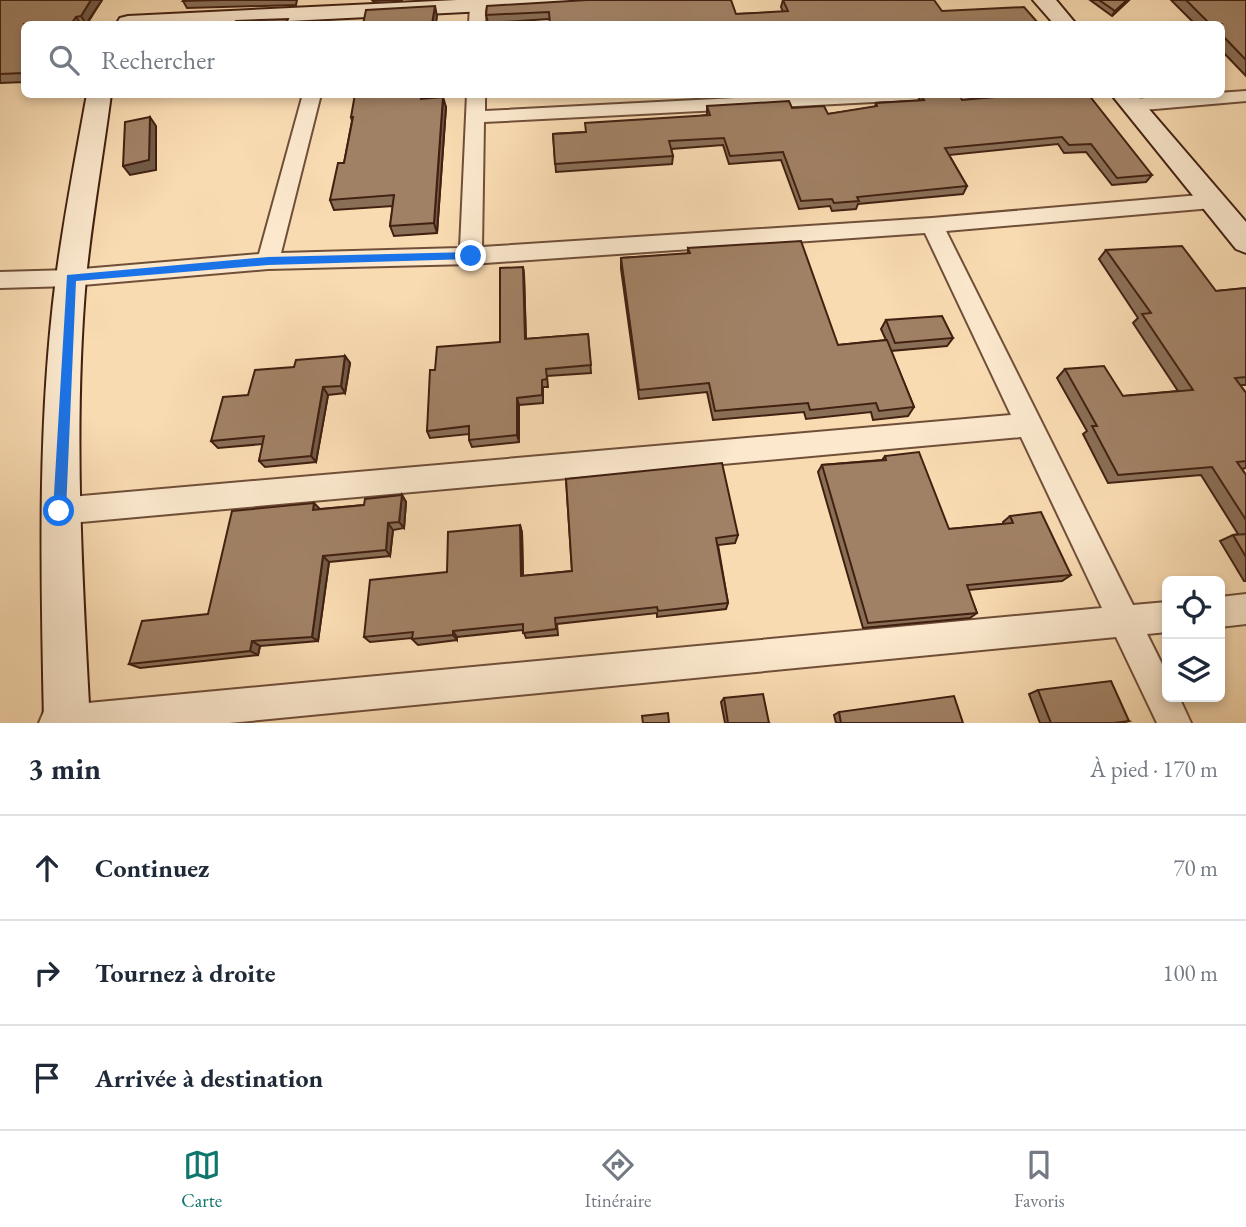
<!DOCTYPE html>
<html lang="fr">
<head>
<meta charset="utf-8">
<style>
	body { margin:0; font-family:"EB Garamond",serif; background:#f6f6f7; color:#1f2937 }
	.controls { position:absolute; right:21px; bottom:21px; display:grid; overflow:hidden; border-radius:10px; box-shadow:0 4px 10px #0003 }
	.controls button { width:63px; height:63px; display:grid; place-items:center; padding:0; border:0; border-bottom:2px solid #e0e1e3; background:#fff; color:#1f2937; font:35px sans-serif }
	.stop { position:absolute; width:21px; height:21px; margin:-16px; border:5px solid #1a73e8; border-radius:50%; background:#fff }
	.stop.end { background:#1a73e8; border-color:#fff; box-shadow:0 2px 7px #0008 }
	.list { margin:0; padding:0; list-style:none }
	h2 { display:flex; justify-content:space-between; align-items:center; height:91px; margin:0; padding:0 28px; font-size:30px }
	h2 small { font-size:23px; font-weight:400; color:#747a83 }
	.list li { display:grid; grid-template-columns:46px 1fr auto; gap:21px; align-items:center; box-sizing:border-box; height:105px; padding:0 28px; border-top:2px solid #e0e1e3 }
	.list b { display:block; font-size:26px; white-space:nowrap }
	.list em { font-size:23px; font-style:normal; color:#747a83 }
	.icon { flex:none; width:38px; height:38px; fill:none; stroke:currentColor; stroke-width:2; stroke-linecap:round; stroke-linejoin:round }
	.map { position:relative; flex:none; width:1246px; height:723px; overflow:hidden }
	.search { position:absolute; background:#fff; box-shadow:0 4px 10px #0003; left:21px; right:21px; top:21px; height:77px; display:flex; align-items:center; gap:18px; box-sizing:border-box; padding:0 24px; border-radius:10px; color:#747a83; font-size:26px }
	.sheet { height:406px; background:#fff }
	nav { display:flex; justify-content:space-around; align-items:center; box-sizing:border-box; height:98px; border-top:2px solid #e0e1e3; background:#fff; font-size:19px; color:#747a83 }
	nav a { display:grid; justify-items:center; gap:4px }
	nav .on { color:#0f766e }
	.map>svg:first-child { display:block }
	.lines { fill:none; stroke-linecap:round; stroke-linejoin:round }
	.street-casing { stroke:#704f39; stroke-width:4 }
	.secondary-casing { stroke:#422011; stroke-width:4 }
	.street { fill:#fbe8cd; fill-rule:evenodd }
	.secondary { fill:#fbe8cd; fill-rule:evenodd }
	.wall { fill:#8a6f57; stroke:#422011; stroke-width:2 }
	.shaded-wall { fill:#715a47; stroke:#422011; stroke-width:2 }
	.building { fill:#a18165; stroke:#422011; stroke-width:2 }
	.route { fill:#1a73e8 }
</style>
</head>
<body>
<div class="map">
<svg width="1246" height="723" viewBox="0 0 1246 723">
	<rect width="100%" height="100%" fill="#f9dbb2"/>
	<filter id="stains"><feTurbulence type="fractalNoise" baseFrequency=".00286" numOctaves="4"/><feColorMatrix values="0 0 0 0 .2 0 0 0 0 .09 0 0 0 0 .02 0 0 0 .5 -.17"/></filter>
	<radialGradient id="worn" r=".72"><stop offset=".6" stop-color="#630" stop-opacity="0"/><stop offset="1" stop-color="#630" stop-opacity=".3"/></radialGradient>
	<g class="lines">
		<g class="street-casing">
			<g id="street">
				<polygon points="478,0 486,5 485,24 469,24 470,5"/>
				<polygon points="1246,91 1246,101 1132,111 1123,105 1132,99"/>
				<polygon points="303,94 321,94 281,253 460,248 467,94 485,94 485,111 813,94 941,94 932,99 484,122 482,247 932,218 1212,194 1219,196 1222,201 1219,206 1212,208 946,231 1133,605 1167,602 1167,632 1147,634 1167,674 1167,697 1179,697 1191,723 1157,723 1116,637 229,723 39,723 44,711 56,706 1102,608 1021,437 59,524 49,520 45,511 49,502 59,498 1011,415 925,233 471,264 268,269 71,286 0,288 0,272 71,270 259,254"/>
				<polygon points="1246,594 1246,624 1220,627 1220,597"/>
			</g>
		</g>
		<g class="secondary-casing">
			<g id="secondary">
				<polygon points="457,0 595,0 591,4 584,6 228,24 117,23 120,18 128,16"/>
				<polygon points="1033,0 1056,0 1076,24 1054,24"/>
				<path d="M87 94H111C103 156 92 217 86 278 73 428 82 574 90 723H44C41 574 37 426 56 278 64 216 76 155 87 94Z"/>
				<polygon points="1111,94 1136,94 1246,222 1246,253 1236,249"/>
			</g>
		</g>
		<use href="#street" class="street"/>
		<use href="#secondary" class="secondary"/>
	</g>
	<g class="wall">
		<polygon points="0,0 102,0 87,24 24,24 24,82 0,83"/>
		<polygon points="184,0 297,0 296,5 187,8 183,1"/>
		<polygon points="372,0 403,0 373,1"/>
		<polygon points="783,0 942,11 1039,24 549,19 488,23 486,15 487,6 736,14 783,12 781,7"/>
		<polygon points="1090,0 1129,0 1112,16"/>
		<polygon points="1171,0 1246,0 1246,76 1222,51 1222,24 1195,24"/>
		<polygon points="701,94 752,94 702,97"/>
		<polygon points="1029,94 1152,175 1146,182 1112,185 1086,152 1064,153 1058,144 949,155 967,186 963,194 858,204 856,209 832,211 830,206 799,209 781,160 729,164 723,145 671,149 673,156 672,164 556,172 553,134 586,132 707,115 707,106 792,108 828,114 875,107 876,103 918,101 921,95 962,100"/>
		<polygon points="425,98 446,107 437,233 394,236 390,226 393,206 334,210 330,200 344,163 352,121 351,117"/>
		<polygon points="688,248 838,345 886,340 881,329 886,320 953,338 947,346 891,351 914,407 908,416 873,420 871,412 806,419 804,412 713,420 707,392 639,399 621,269 621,258 688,254"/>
		<polygon points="1106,250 1216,291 1246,288 1246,385 1240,385 1246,393 1246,468 1242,469 1246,475 1246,581 1244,581 1220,541 1233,535 1238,534 1201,475 1108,483 1083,434 1087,431 1057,378 1065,369 1123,396 1178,391 1133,323 1138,318 1099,259"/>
		<polygon points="523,267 524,275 526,339 588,334 591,373 547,376 548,387 543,387 543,403 519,405 519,442 472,447 469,440 469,434 430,438 427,431 435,370 500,342"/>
		<polygon points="345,356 350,363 345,393 328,395 316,462 265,467 259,461 263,444 218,448 211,441 248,395 294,367"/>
		<polygon points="885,456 949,529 1004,524 1003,522 1010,516 1071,575 1062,581 968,590 977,613 970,618 863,628 818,472 822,465 882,460"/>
		<polygon points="566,479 738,535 735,543 718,545 728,603 726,609 657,617 657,613 557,624 558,635 526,638 523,630 457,637 457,640 418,645 412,639 412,638 370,642 364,637 447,572 520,525 522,533 523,576 572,571"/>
		<polygon points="402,495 406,502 404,528 393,530 390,556 329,562 318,641 260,646 258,655 140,668 129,664 208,614 320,509 364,505"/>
		<polygon points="1038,690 1129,721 1121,723 1040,723 1029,694"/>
		<polygon points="724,698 769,723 725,723 721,702"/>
		<polygon points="839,712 963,723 836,723 834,715"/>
	</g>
	<g class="shaded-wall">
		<polygon points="91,0 102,0 86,24 81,16"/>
		<polygon points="1127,0 1129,0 1112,16 1115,11"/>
		<polygon points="435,6 437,16 436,24 432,24"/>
		<polygon points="76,17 81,24 71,24"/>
		<polygon points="443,97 446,107 437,233 434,223"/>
		<polygon points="150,117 156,126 156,170 130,175 123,166"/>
		<polygon points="523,267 524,275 526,347 525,339"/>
		<polygon points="345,356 350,363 345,393 341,386"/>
		<polygon points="323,387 328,395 316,462 311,456"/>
		<polygon points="517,398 519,405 519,442 517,435"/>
		<polygon points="402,495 406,502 404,528 399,522"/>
		<polygon points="314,503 320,509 319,517 313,510"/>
		<polygon points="388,523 393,530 390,556 386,550"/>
		<polygon points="520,525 522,533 523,583 521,576"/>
		<polygon points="323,556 329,562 318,641 312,637"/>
		<polygon points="453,631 457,637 457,640 453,635"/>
		<polygon points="252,641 260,646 258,655 250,651"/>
	</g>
	<g class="building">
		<polygon points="0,0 91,0 81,16 76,17 71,24 24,24 24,73 0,74"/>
		<polygon points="184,0 222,0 183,1"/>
		<polygon points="587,0 731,0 736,14 788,11 783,0 934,0 942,11 1024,7 1039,24 550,24 549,12 486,15 487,6"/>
		<polygon points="1099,0 1127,0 1115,11"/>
		<polygon points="1186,0 1246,0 1246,60 1222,35 1222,24 1210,24"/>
		<polygon points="435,6 432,24 363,24 366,10"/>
		<polygon points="288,19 286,24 235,24 236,21"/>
		<polygon points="355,94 422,94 421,99 443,97 434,223 390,226 394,195 330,200 338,163 344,163 353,117 351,117"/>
		<polygon points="959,94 962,100 1029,94 1088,94 1152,175 1117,178 1091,144 1069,145 1062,137 945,148 967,186 857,197 859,201 834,203 832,199 801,201 783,152 730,156 724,138 669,141 673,156 555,164 553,134 586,132 585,123 710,115 707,106 789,101 792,108 824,106 828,114 877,106 876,103 924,100 921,95"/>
		<polygon points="150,117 149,160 123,166 125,122"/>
		<polygon points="801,241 838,345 887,340 914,407 879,411 876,403 810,410 808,403 715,411 709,383 639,390 621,258 690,253 688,248"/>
		<polygon points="1182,246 1216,291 1246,288 1246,377 1235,378 1246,393 1246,461 1237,462 1246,475 1246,520 1212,467 1118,475 1092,426 1097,426 1065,369 1104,366 1123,396 1193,390 1142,314 1151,313 1106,250"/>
		<polygon points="523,267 525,339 588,334 591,365 546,369 547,379 542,380 542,395 517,398 517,435 469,440 469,426 427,431 430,370 435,370 437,347 500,342 500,268"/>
		<polygon points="942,316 953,338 895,343 886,320"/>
		<polygon points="345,356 341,386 323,387 311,456 259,461 264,436 211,441 223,397 248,395 255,370 294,367 296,360"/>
		<polygon points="919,452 949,529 1013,523 1010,516 1041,512 1071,575 967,585 977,613 868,623 822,465 886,460 885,456"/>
		<polygon points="722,463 738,535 716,538 728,603 658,611 657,607 555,618 556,629 523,633 523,624 453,631 453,635 412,639 413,632 364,637 370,580 447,572 448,532 520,525 521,576 572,571 566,479"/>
		<polygon points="402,495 399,522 388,523 386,550 323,556 312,637 252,641 250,651 129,664 142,621 208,614 232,511 314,503 313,510 364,505 365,499"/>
		<polygon points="1246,534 1246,557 1233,535"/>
		<polygon points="1111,681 1129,721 1114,723 1051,723 1038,690"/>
		<polygon points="763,694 769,723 728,723 724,698"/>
		<polygon points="954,696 963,723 841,723 839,712"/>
		<polygon points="668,713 669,723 643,723 642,716"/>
	</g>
	<polygon class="route" points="471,252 476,256 471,259 268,265 76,281 66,511 59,517 55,515 53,511 67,275 268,257"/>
	<rect width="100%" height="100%" filter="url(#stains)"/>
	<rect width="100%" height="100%" fill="url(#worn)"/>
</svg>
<div class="controls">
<button><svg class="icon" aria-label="locate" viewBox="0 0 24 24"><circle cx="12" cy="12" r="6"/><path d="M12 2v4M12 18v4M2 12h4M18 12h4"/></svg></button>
<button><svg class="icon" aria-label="layers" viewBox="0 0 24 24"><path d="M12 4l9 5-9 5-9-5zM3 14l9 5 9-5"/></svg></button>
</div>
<div class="stop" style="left:59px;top:511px"></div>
<div class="stop end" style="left:471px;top:256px"></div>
<div class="search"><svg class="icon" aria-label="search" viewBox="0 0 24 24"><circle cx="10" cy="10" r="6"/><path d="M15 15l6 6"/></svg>Rechercher</div>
</div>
<section class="sheet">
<h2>3 min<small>À pied · 170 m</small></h2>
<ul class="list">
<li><svg class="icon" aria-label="ahead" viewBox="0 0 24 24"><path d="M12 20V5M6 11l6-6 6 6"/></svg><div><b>Continuez</b></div><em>70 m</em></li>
<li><svg class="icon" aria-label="right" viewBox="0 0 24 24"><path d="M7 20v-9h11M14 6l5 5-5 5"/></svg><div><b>Tournez à droite</b></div><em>100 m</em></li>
<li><svg class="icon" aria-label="arrive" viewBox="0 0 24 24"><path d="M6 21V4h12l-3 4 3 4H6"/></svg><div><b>Arrivée à destination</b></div></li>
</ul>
</section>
<nav>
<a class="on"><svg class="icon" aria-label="map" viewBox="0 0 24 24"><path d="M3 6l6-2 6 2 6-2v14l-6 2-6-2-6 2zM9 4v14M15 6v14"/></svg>Carte</a>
<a><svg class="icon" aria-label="directions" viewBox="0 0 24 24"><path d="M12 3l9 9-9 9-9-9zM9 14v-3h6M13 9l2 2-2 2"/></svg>Itinéraire</a>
<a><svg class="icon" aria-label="saved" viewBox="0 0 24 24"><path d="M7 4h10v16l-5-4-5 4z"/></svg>Favoris</a>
</nav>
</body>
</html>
